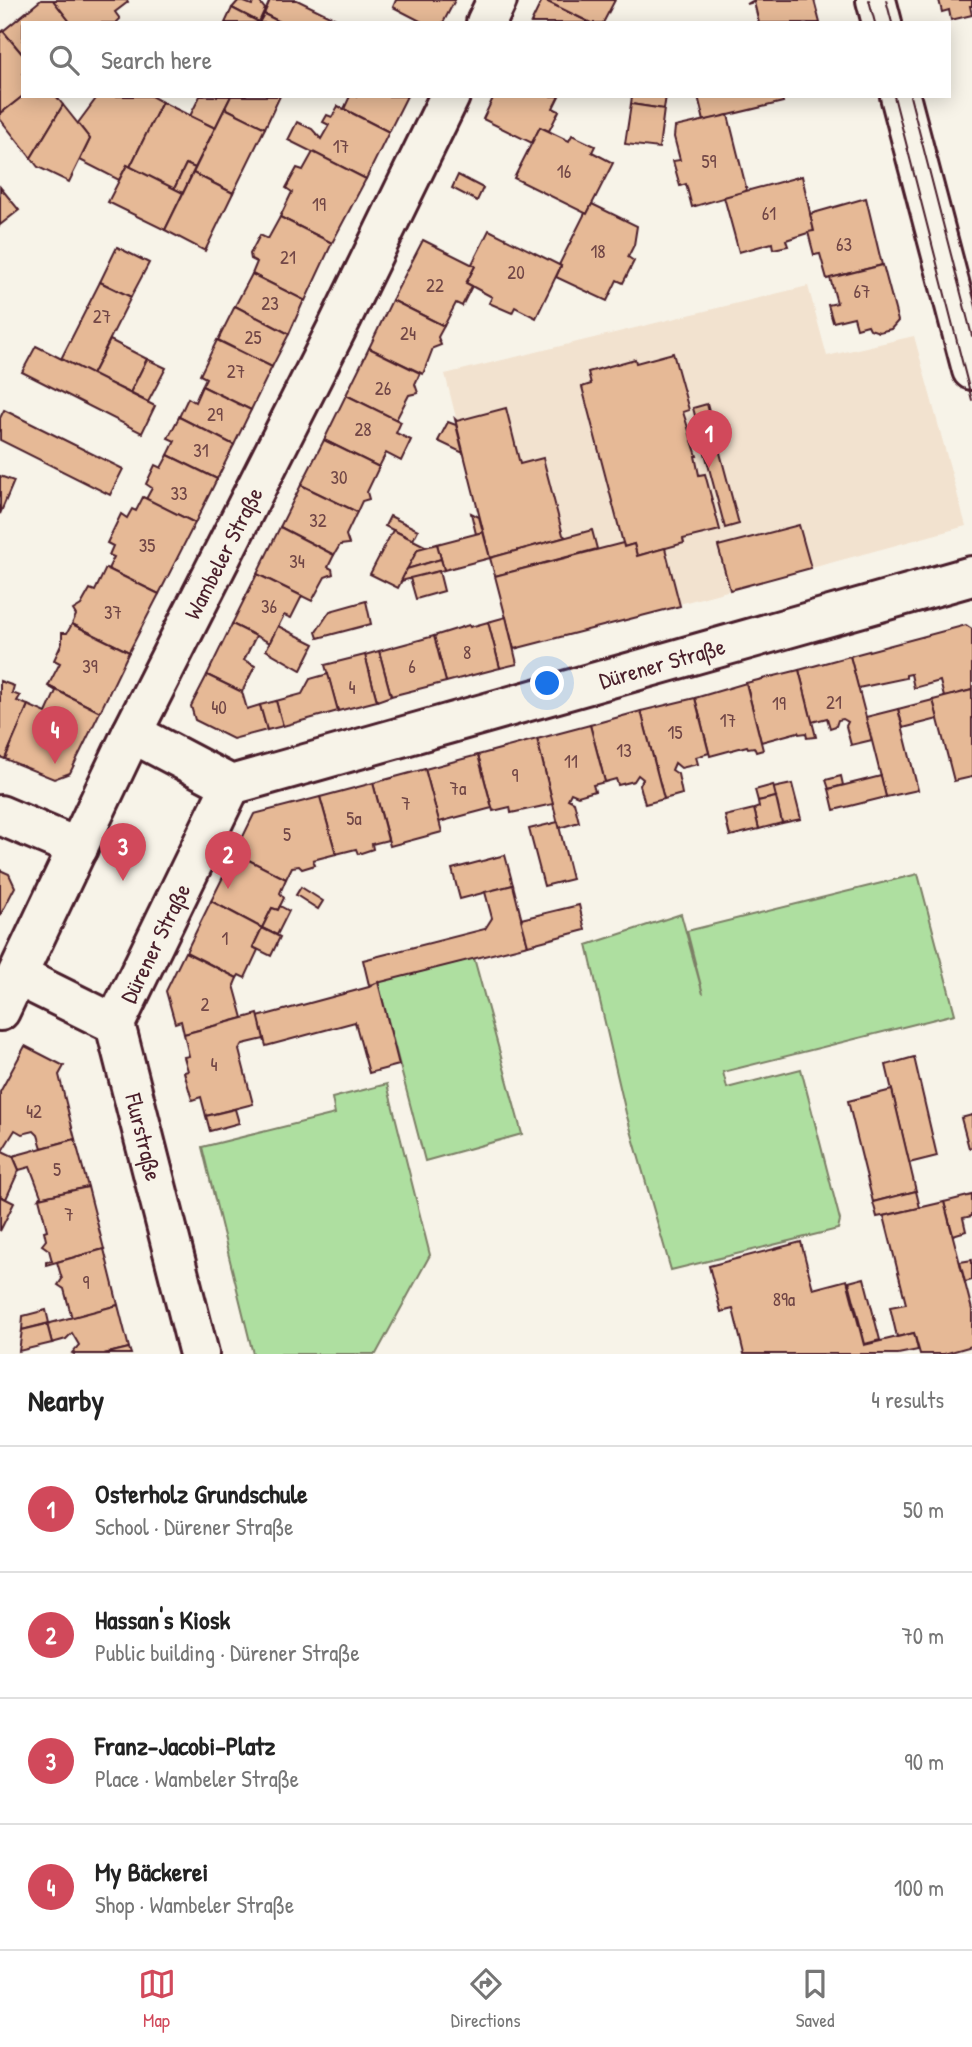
<!DOCTYPE html>
<html lang="en">
<head>
<meta charset="utf-8">
<style>
	body { margin:0; font-family:"Patrick Hand",sans-serif; background:#f6f6f6; color:#222 }
	.you { position:absolute; left:548px; top:684px; width:24px; height:24px; margin:-18px; border:5px solid #fff; border-radius:50%; background:#1a73e8; box-shadow:0 0 0 10px #1a73e833 }
	.badge { display:grid; place-items:center; width:46px; height:46px; border-radius:50%; background:#d1495b; color:#fff; font-size:23px; font-weight:700 }
	.pin { position:absolute; translate:-50% -58px; filter:drop-shadow(0 2px 4px #0008) }
	.pin::after { content:''; position:absolute; top:37px; width:24px; height:21px; background:inherit; clip-path:polygon(0 0,100% 0,50% 100%) }
	.list { margin:0; padding:0; list-style:none }
	h2 { display:flex; justify-content:space-between; align-items:center; height:91px; margin:0; padding:0 28px; font-size:30px }
	h2 small { font-size:23px; font-weight:400; color:#767676 }
	.list li { display:grid; grid-template-columns:46px 1fr auto; gap:21px; align-items:center; box-sizing:border-box; height:126px; padding:0 28px; border-top:2px solid #e0e0e0 }
	.list b { display:block; font-size:26px; white-space:nowrap }
	.list p { margin:0; font-size:23px; white-space:nowrap; color:#767676 }
	.list em { font-size:23px; font-style:normal; color:#767676 }
	.icon { flex:none; width:38px; height:38px; fill:none; stroke:currentColor; stroke-width:2; stroke-linecap:round; stroke-linejoin:round }
	.map { position:relative; flex:none; width:972px; height:1354px; overflow:hidden }
	.search { position:absolute; background:#fff; box-shadow:0 4px 18px #0003; left:21px; right:21px; top:21px; height:77px; display:flex; align-items:center; gap:18px; box-sizing:border-box; padding:0 24px; border-radius:0px; color:#767676; font-size:26px }
	.sheet { height:595px; background:#fff }
	nav { display:flex; justify-content:space-around; align-items:center; box-sizing:border-box; height:98px; border-top:2px solid #e0e0e0; background:#fff; font-size:19px; color:#767676 }
	nav a { display:grid; justify-items:center; gap:4px }
	nav .on { color:#d1495b }
	.map>svg:first-child { display:block }
	.built { fill:#f2e2cf }
	.green { fill:#aedfa0; stroke:#7c7f66; stroke-width:2 }
	.building { fill:#e6b996; stroke:#4a1f2b; stroke-width:2 }
	.lines { fill:none; stroke-linecap:round; stroke-linejoin:round }
	.minor-casing { stroke:#4a1f2b; stroke-width:44 }
	.minor { stroke:#f7f3e8; stroke-width:38 }
	.tram { stroke:#4a1f2b; stroke-width:2 }
	.labels { text-anchor:middle; dominant-baseline:central; stroke-width:5; stroke-linejoin:round; paint-order:stroke }
	.number-label { font-size:19px; fill:#714646 }
	.street-label { font-size:23px; fill:#4a1f2b; stroke:#f7f3e8 }
</style>
</head>
<body>
<div class="map">
<svg width="972" height="1354" viewBox="0 0 972 1354">
	<rect width="100%" height="100%" fill="#f7f3e8"/>
	<filter id="ink" filterUnits="userSpaceOnUse"><feTurbulence type="fractalNoise" baseFrequency=".0143" numOctaves="2"/><feDisplacementMap in="SourceGraphic" scale="14" xChannelSelector="R" yChannelSelector="G"/><feConvolveMatrix kernelMatrix="1 2 1 2 8 2 1 2 1" color-interpolation-filters="sRGB"/></filter>
	<g filter="url(#ink)">
		<polygon class="built" points="808,286 827,356 914,336 966,526 514,649 445,374"/>
		<g class="green">
			<polygon points="918,874 955,1014 723,1072 727,1088 801,1069 840,1220 838,1229 671,1270 626,1113 587,945 681,914 703,994 687,931"/>
			<polygon points="474,958 522,1134 425,1161 378,982"/>
			<polygon points="387,1084 430,1255 376,1354 253,1354 202,1147 335,1114 332,1098"/>
		</g>
		<g class="building">
			<polygon points="41,0 53,0 71,23 23,23 23,55 3,31"/>
			<polygon points="53,0 127,0 128,2 115,12 120,19 116,23 71,23"/>
			<polygon points="239,0 252,5 255,0 258,0 265,9 259,22 232,8"/>
			<polygon points="270,0 297,0 344,23 282,23 264,14"/>
			<polygon points="396,0 455,0 443,23 424,23 393,7"/>
			<polygon points="542,0 544,0 591,23 531,23"/>
			<polygon points="544,0 615,0 603,23 591,23"/>
			<polygon points="754,0 814,0 820,23 759,23 754,2 747,4"/>
			<polygon points="939,0 972,0 972,6 970,6 972,15 951,20 949,10 942,12"/>
			<polygon points="232,8 259,22 259,23 225,23"/>
			<polygon points="264,14 282,23 259,23"/>
			<polygon points="3,31 23,55 23,96 0,114 0,33"/>
			<polygon points="23,96 56,96 63,105 31,158 0,119 0,114"/>
			<polygon points="98,96 151,96 162,102 130,167 127,165 119,180 80,160 90,139 78,123"/>
			<polygon points="200,96 231,96 215,128 190,116"/>
			<polygon points="231,96 280,96 265,128 225,108"/>
			<polygon points="350,96 407,96 389,132 344,109"/>
			<polygon points="494,96 559,96 553,108 559,111 549,131 540,127 532,143 483,119"/>
			<polygon points="632,96 666,96 664,109 631,104"/>
			<polygon points="698,96 781,96 783,102 704,121"/>
			<polygon points="162,102 215,128 195,168 186,164 174,189 130,167"/>
			<polygon points="631,104 664,109 659,148 625,144"/>
			<polygon points="63,105 90,139 69,182 38,167 31,158"/>
			<polygon points="338,106 389,132 366,179 288,140 297,122 312,129 321,139 329,125 323,122 327,115 332,117"/>
			<polygon points="225,108 265,128 233,193 193,173"/>
			<polygon points="728,115 747,191 692,207 686,184 680,186 673,161 680,160 674,137 675,127"/>
			<polygon points="540,127 569,141 572,135 595,146 592,152 613,163 587,214 514,178"/>
			<polygon points="313,152 366,179 332,243 280,217 292,192 286,188 297,168 303,170"/>
			<polygon points="186,164 195,168 183,193 174,189"/>
			<polygon points="127,165 183,193 165,230 108,202"/>
			<polygon points="193,173 233,193 205,251 165,230"/>
			<polygon points="458,175 483,188 477,201 452,188"/>
			<polygon points="802,176 814,231 786,240 788,246 773,249 772,243 739,252 724,197"/>
			<polygon points="0,187 19,210 0,225"/>
			<polygon points="866,198 882,265 827,279 820,254 814,255 808,232 814,231 810,214"/>
			<polygon points="592,204 637,226 634,245 628,257 634,261 623,283 617,280 607,301 556,277 561,266 559,265 585,213 587,214"/>
			<polygon points="280,217 332,243 305,301 252,274 257,262 251,259 250,254 260,235 268,239"/>
			<polygon points="489,230 561,266 536,318 515,307 512,313 489,303 492,297 466,283 475,266 472,264"/>
			<polygon points="423,240 475,266 466,283 472,286 462,306 456,303 444,326 392,300"/>
			<polygon points="117,247 149,263 131,297 100,282"/>
			<polygon points="883,265 898,321 891,329 879,332 870,329 868,325 857,328 854,317 833,322 828,305 837,303 830,278"/>
			<polygon points="252,274 304,300 289,334 235,306"/>
			<polygon points="100,282 131,297 92,375 61,359"/>
			<polygon points="392,300 444,326 438,337 441,345 433,348 423,374 369,348"/>
			<polygon points="235,306 289,334 272,367 218,340"/>
			<polygon points="110,340 147,359 130,393 92,375"/>
			<polygon points="217,340 272,367 251,410 202,386 206,378 200,375"/>
			<polygon points="36,346 155,406 142,433 22,372"/>
			<polygon points="369,348 420,373 415,384 418,393 409,395 396,420 346,395"/>
			<polygon points="673,353 689,410 683,412 697,456 695,456 699,475 705,474 720,530 683,539 684,543 637,556 634,544 624,547 623,543 582,387 591,384 588,372 635,359 636,363"/>
			<polygon points="147,359 166,368 148,402 130,393"/>
			<polygon points="202,386 251,410 234,445 179,417 188,398 195,402"/>
			<polygon points="346,395 401,422 396,433 411,440 401,461 386,453 379,467 324,440"/>
			<polygon points="707,404 739,524 725,528 693,408"/>
			<polygon points="506,408 520,464 543,458 563,535 566,537 490,558 455,419 457,421"/>
			<polygon points="4,410 123,469 110,495 0,440 0,418"/>
			<polygon points="179,417 234,445 217,479 168,455 175,441 168,438"/>
			<polygon points="448,422 456,425 463,453 438,441"/>
			<polygon points="324,440 379,467 367,492 369,499 362,501 357,512 301,485"/>
			<polygon points="168,455 217,479 195,523 146,499 152,488 146,484 155,465 161,468"/>
			<polygon points="0,476 14,481 0,514"/>
			<polygon points="301,485 357,512 346,535 349,544 340,545 334,555 280,527"/>
			<polygon points="143,497 195,523 159,594 108,569 114,557 109,555 113,546 107,543 121,514 127,518 132,509 136,511"/>
			<polygon points="471,513 479,517 483,532 476,534"/>
			<polygon points="390,516 418,530 413,540 385,526"/>
			<polygon points="799,525 811,568 730,590 718,546"/>
			<polygon points="280,527 334,555 328,567 332,569 333,574 325,577 312,601 257,574"/>
			<polygon points="393,530 427,547 418,549 398,588 370,574"/>
			<polygon points="592,530 597,549 495,576 490,558"/>
			<polygon points="483,532 490,558 444,570 437,544"/>
			<polygon points="623,543 624,547 634,544 637,556 665,548 680,606 514,649 495,576"/>
			<polygon points="437,544 441,559 407,569 418,549"/>
			<polygon points="441,559 444,570 401,581 407,569"/>
			<polygon points="106,568 159,594 129,652 72,624 76,615 73,610 81,605 90,589 95,591"/>
			<polygon points="439,571 444,591 416,599 410,578"/>
			<polygon points="257,574 302,596 291,618 284,615 270,643 232,624"/>
			<polygon points="366,601 371,624 318,638 316,632 330,611"/>
			<polygon points="506,617 517,664 500,668 488,622"/>
			<polygon points="488,622 500,668 446,682 434,636 469,625 470,627"/>
			<polygon points="72,624 129,652 100,712 48,686 60,663 54,660 62,643 62,633 67,633"/>
			<polygon points="232,624 256,636 244,660 255,666 242,692 207,675"/>
			<polygon points="966,625 972,629 972,690 944,697 940,681 914,688 911,674 906,675 906,678 858,688 850,656"/>
			<polygon points="278,626 314,644 301,670 266,650"/>
			<polygon points="434,636 446,682 391,696 379,651"/>
			<polygon points="379,651 391,696 377,701 365,655"/>
			<polygon points="365,655 377,701 338,711 325,665"/>
			<polygon points="850,656 872,740 851,745 846,726 848,722 843,719 838,720 836,726 830,728 827,718 812,722 799,670"/>
			<polygon points="799,670 816,737 807,738 806,733 799,734 798,732 761,742 746,683"/>
			<polygon points="328,674 338,711 283,726 276,701 302,694 310,679"/>
			<polygon points="207,675 242,692 247,709 260,705 267,730 233,739 195,720 191,706"/>
			<polygon points="0,681 14,686 12,693 20,696 17,701 28,705 5,759 0,757"/>
			<polygon points="746,683 763,750 756,752 754,747 748,748 747,746 710,756 695,698"/>
			<polygon points="48,686 100,712 70,773 54,779 5,759 28,705 46,713 56,691"/>
			<polygon points="972,690 972,777 954,781 933,700"/>
			<polygon points="695,698 709,753 696,757 698,764 681,768 675,763 672,770 678,774 682,794 664,799 641,711"/>
			<polygon points="933,700 938,719 903,728 898,709"/>
			<polygon points="276,701 283,726 267,730 260,705"/>
			<polygon points="898,709 918,790 886,797 866,717"/>
			<polygon points="641,711 664,799 645,804 640,785 643,779 638,775 634,781 618,785 616,779 605,782 590,725"/>
			<polygon points="590,725 605,782 593,785 595,791 578,796 571,793 568,799 574,802 579,822 559,828 537,739"/>
			<polygon points="537,739 553,804 511,813 510,807 493,811 478,755"/>
			<polygon points="478,755 492,808 439,822 425,769"/>
			<polygon points="425,769 442,832 390,846 373,783"/>
			<polygon points="841,776 843,785 829,789 826,780"/>
			<polygon points="881,776 886,797 834,810 829,789"/>
			<polygon points="373,783 388,840 372,844 373,849 358,854 356,849 336,854 320,797"/>
			<polygon points="792,784 801,819 782,823 773,788"/>
			<polygon points="773,785 776,797 758,801 755,790"/>
			<polygon points="320,797 336,854 313,860 315,865 302,869 299,866 292,867 286,879 235,853 254,814"/>
			<polygon points="776,797 782,823 759,829 754,809 759,807 758,801"/>
			<polygon points="754,809 759,829 730,836 725,816"/>
			<polygon points="558,822 572,879 544,886 529,829"/>
			<polygon points="235,853 286,879 280,893 284,898 278,910 272,908 262,928 211,901"/>
			<polygon points="505,855 513,885 460,899 452,869"/>
			<polygon points="0,870 9,874 15,887 0,916"/>
			<polygon points="513,885 528,945 369,985 363,960 485,929 492,918 485,892"/>
			<polygon points="301,887 323,901 318,909 296,895"/>
			<polygon points="211,901 262,928 253,947 258,950 245,978 239,975 237,978 186,952"/>
			<polygon points="579,905 585,930 528,945 521,919"/>
			<polygon points="280,906 289,911 277,935 262,928 272,908 278,910"/>
			<polygon points="262,928 280,937 271,956 253,947"/>
			<polygon points="185,952 237,978 234,985 243,1018 184,1034 181,1021 175,1023 166,991"/>
			<polygon points="378,982 399,1065 369,1073 355,1022 266,1046 258,1017 369,987"/>
			<polygon points="258,1014 264,1039 243,1044 239,1050 253,1104 206,1116 201,1097 192,1100 184,1072 188,1071 184,1057 189,1056 184,1034"/>
			<polygon points="25,1046 64,1066 59,1075 75,1139 42,1148 38,1135 34,1131 22,1134 15,1130 2,1151 0,1150 0,1092"/>
			<polygon points="914,1057 937,1156 909,1163 886,1065"/>
			<polygon points="892,1090 916,1191 873,1202 848,1101"/>
			<polygon points="235,1109 239,1123 210,1131 206,1116"/>
			<polygon points="972,1115 972,1147 969,1148 961,1118"/>
			<polygon points="75,1139 88,1187 39,1198 41,1196 30,1167 19,1170 13,1156"/>
			<polygon points="0,1150 13,1156 19,1170 6,1199 0,1196"/>
			<polygon points="88,1187 104,1249 46,1265 46,1262 52,1261 49,1250 42,1245 46,1240 44,1231 47,1230 39,1198"/>
			<polygon points="916,1191 920,1208 877,1217 873,1202"/>
			<polygon points="972,1195 972,1216 963,1218 966,1231 953,1235 944,1202"/>
			<polygon points="0,1196 14,1203 0,1231"/>
			<polygon points="944,1202 972,1310 972,1346 944,1354 920,1354 914,1333 897,1337 890,1307 906,1304 884,1216"/>
			<polygon points="801,1242 813,1289 847,1280 864,1345 914,1333 918,1350 898,1354 744,1354 733,1309 721,1312 709,1266"/>
			<polygon points="104,1249 118,1305 72,1318 64,1289 58,1285 62,1279 57,1262"/>
			<polygon points="972,1260 972,1280 965,1282 960,1262"/>
			<polygon points="864,1278 880,1340 865,1344 849,1282"/>
			<polygon points="118,1305 129,1348 104,1354 74,1354 72,1353 79,1345 72,1333 66,1339 52,1343 47,1324"/>
			<polygon points="46,1310 49,1323 22,1330 23,1316"/>
			<polygon points="47,1324 52,1343 19,1351 22,1330"/>
			<polygon points="129,1348 131,1354 104,1354"/>
		</g>
		<g class="lines">
			<g class="minor-casing">
				<g id="minor">
					<polyline points="876,0 882,23"/>
					<polyline points="486,23 497,0"/>
					<polyline points="900,96 972,370"/>
					<polyline points="132,733 231,785 972,576"/>
					<polyline points="0,815 78,848"/>
					<polyline points="18,976 115,1024 199,1354"/>
					<polyline points="0,1011 132,733 336,330 450,96"/>
					<polyline points="115,1024 231,785"/>
				</g>
			</g>
			<use href="#minor" class="minor"/>
			<g class="tram">
				<polyline points="869,0 875,23"/>
				<polyline points="886,0 892,23"/>
				<polyline points="894,96 972,400"/>
				<polyline points="910,96 972,336"/>
			</g>
		</g>
	</g>
	<g class="labels">
		<g class="number-label">
			<text x="341" y="146">17</text>
			<text x="709" y="161">59</text>
			<text x="564" y="171">16</text>
			<text x="319" y="204">19</text>
			<text x="769" y="213">61</text>
			<text x="844" y="244">63</text>
			<text x="598" y="251">18</text>
			<text x="288" y="257">21</text>
			<text x="516" y="272">20</text>
			<text x="435" y="285">22</text>
			<text x="862" y="291">67</text>
			<text x="270" y="303">23</text>
			<text x="102" y="316">27</text>
			<text x="408" y="333">24</text>
			<text x="253" y="337">25</text>
			<text x="236" y="371">27</text>
			<text x="383" y="388">26</text>
			<text x="215" y="414">29</text>
			<text x="363" y="429">28</text>
			<text x="201" y="450">31</text>
			<text x="339" y="477">30</text>
			<text x="179" y="493">33</text>
			<text x="318" y="520">32</text>
			<text x="147" y="545">35</text>
			<text x="297" y="561">34</text>
			<text x="269" y="606">36</text>
			<text x="113" y="612">37</text>
			<text x="467" y="652">8</text>
			<text x="90" y="666">39</text>
			<text x="412" y="666">6</text>
			<text x="352" y="687">4</text>
			<text x="834" y="702">21</text>
			<text x="779" y="703">19</text>
			<text x="219" y="707">40</text>
			<text x="728" y="720">17</text>
			<text x="675" y="732">15</text>
			<text x="624" y="750">13</text>
			<text x="571" y="761">11</text>
			<text x="515" y="775">9</text>
			<text x="458" y="788">7a</text>
			<text x="406" y="803">7</text>
			<text x="354" y="818">5a</text>
			<text x="287" y="834">5</text>
			<text x="225" y="938">1</text>
			<text x="205" y="1004">2</text>
			<text x="214" y="1064">4</text>
			<text x="34" y="1111">42</text>
			<text x="57" y="1169">5</text>
			<text x="69" y="1214">7</text>
			<text x="86" y="1282">9</text>
			<text x="784" y="1299">89a</text>
		</g>
		<g class="street-label">
			<text transform="translate(223 553) rotate(-63)">Wambeler Straße</text>
			<text transform="translate(662 663) rotate(-16)">Dürener Straße</text>
			<text transform="translate(155 943) rotate(-64)">Dürener Straße</text>
			<text transform="translate(144 1137) rotate(76)">Flurstraße</text>
		</g>
	</g>
</svg>
<div class="you"></div>
<div class="pin badge" style="left:709px;top:468px">1</div>
<div class="pin badge" style="left:228px;top:889px">2</div>
<div class="pin badge" style="left:123px;top:881px">3</div>
<div class="pin badge" style="left:55px;top:764px">4</div>
<div class="search"><svg class="icon" aria-label="search" viewBox="0 0 24 24"><circle cx="10" cy="10" r="6"/><path d="M15 15l6 6"/></svg>Search here</div>
</div>
<section class="sheet">
<h2>Nearby<small>4 results</small></h2>
<ul class="list">
<li><span class="badge">1</span><div><b>Osterholz Grundschule</b><p>School · Dürener Straße</p></div><em>50 m</em></li>
<li><span class="badge">2</span><div><b>Hassan's Kiosk</b><p>Public building · Dürener Straße</p></div><em>70 m</em></li>
<li><span class="badge">3</span><div><b>Franz-Jacobi-Platz</b><p>Place · Wambeler Straße</p></div><em>90 m</em></li>
<li><span class="badge">4</span><div><b>My Bäckerei</b><p>Shop · Wambeler Straße</p></div><em>100 m</em></li>
</ul>
</section>
<nav>
<a class="on"><svg class="icon" aria-label="map" viewBox="0 0 24 24"><path d="M3 6l6-2 6 2 6-2v14l-6 2-6-2-6 2zM9 4v14M15 6v14"/></svg>Map</a>
<a><svg class="icon" aria-label="directions" viewBox="0 0 24 24"><path d="M12 3l9 9-9 9-9-9zM9 14v-3h6M13 9l2 2-2 2"/></svg>Directions</a>
<a><svg class="icon" aria-label="saved" viewBox="0 0 24 24"><path d="M7 4h10v16l-5-4-5 4z"/></svg>Saved</a>
</nav>
</body>
</html>
